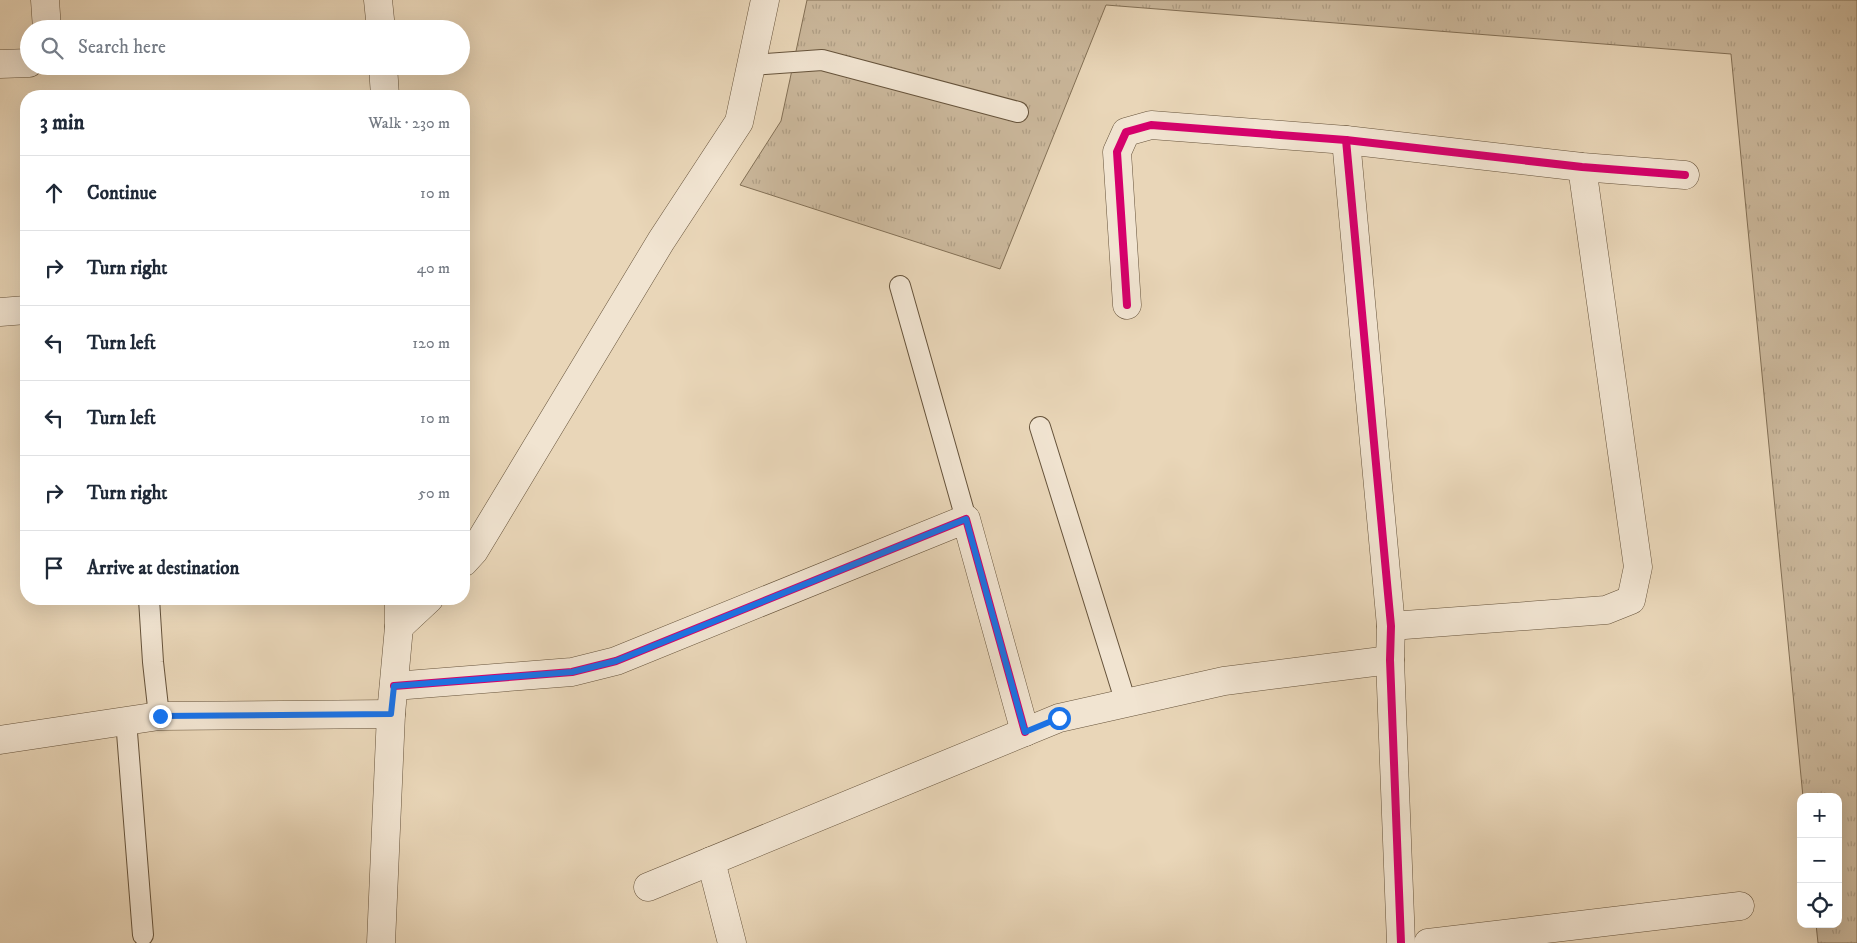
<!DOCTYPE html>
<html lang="en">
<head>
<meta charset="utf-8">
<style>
	body { margin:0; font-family:"IM FELL DW Pica",serif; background:#f6f6f7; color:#1f2937 }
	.controls { position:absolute; right:15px; bottom:15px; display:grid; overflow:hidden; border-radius:10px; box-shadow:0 5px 20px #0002 }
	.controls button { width:45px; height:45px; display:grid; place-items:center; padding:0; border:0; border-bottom:1px solid #e0e1e3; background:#fff; color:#1f2937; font:25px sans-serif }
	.stop { position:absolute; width:15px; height:15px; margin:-11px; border:4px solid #1a73e8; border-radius:50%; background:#fff }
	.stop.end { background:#1a73e8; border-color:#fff; box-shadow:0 1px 5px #0008 }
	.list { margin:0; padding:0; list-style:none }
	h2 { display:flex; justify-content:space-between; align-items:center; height:65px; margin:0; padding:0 20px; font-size:21px }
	h2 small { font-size:16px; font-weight:400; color:#747a83 }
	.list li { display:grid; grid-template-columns:32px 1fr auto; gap:15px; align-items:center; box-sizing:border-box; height:75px; padding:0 20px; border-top:1px solid #e0e1e3 }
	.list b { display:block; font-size:19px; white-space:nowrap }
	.list em { font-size:16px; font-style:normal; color:#747a83 }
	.icon { flex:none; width:28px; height:28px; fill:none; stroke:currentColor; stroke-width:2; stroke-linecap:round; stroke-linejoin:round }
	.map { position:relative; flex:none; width:1857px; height:943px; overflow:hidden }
	.search { position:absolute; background:#fff; box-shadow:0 5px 20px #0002; left:20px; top:20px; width:450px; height:55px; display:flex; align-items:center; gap:12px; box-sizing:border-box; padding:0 18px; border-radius:28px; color:#747a83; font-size:19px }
	.panel { position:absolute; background:#fff; box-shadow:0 5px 20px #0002; left:20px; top:90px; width:450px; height:515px; border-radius:20px }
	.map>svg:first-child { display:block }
	.grass { fill:url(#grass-tufts); stroke:#837056 }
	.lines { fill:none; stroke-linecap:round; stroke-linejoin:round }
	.lane-casing { stroke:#66533b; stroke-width:22 }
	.street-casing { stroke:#66533b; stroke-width:29 }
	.lane { stroke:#f1e4d1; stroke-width:20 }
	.street { stroke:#f1e4d1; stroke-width:28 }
	.cycleway-casing { stroke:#f1e4d1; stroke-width:11 }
	.cycleway { stroke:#d6006c; stroke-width:8 }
	.route { stroke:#1a73e8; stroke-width:6 }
</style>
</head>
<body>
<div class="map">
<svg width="1857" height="943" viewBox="0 0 1857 943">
	<defs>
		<pattern id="grass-tufts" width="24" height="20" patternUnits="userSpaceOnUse" patternTransform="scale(1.25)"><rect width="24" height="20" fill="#cbb89c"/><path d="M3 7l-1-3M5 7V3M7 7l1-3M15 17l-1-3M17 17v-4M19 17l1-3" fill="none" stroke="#af9e85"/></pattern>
	</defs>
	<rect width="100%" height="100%" fill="#e9d6b8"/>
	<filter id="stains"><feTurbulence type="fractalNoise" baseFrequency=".004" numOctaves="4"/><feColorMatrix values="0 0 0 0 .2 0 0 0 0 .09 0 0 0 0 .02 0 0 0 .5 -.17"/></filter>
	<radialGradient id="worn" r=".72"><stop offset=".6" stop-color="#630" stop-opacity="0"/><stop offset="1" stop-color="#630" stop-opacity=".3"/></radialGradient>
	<polygon class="grass" points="807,0 1857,0 1857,943 1818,943 1816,924 1838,924 1838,797 1803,797 1731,54 1106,5 1000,269 740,185 781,121"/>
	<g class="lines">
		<g class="lane-casing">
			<g id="lane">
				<polyline points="751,65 822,60 1018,112"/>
				<polyline points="900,286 966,519"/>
				<polyline points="1040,427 1126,703"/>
				<polyline points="149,599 153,662 159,716"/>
				<polyline points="126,720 143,935"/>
			</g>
		</g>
		<g class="street-casing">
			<g id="street">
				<polyline points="45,0 47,29"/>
				<polyline points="378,0 381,29"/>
				<polyline points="0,64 29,63"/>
				<polyline points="383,66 385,96"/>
				<polyline points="1346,140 1391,626 1390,660 1401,943"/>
				<polyline points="1127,305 1117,152 1126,132 1151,125 1346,140 1582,167 1685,175"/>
				<polyline points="0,312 26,310"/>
				<polyline points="464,562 474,551 661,241 739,122 765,0"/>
				<polyline points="1391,626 1606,610 1631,600 1638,567 1582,167"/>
				<polyline points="399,627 429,599"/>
				<polyline points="394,686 572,672 616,661 966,519 1025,732"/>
				<polyline points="0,740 159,716 391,714"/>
				<polyline points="711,861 732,943"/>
				<polyline points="648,887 1059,718 1224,681 1390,660"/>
				<polyline points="381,943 391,714 399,627 399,599"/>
				<polyline points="1428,943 1740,906"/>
			</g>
		</g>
		<use href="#lane" class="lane"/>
		<use href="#street" class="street"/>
		<g class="cycleway-casing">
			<g id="cycleway">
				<polyline points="1346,140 1391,626 1390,660 1401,943"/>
				<polyline points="1127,305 1117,152 1126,132 1151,125 1346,140 1582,167 1685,175"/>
				<polyline points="394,686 572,672 616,661 966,519 1025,732"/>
			</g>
		</g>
		<use href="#cycleway" class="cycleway"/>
	</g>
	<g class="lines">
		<polyline class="route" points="160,716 391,714 394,686 572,672 616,661 966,519 1025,732 1059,718"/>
	</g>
	<rect width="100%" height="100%" filter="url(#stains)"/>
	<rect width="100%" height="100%" fill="url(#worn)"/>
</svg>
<div class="controls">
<button>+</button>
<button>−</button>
<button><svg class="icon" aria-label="locate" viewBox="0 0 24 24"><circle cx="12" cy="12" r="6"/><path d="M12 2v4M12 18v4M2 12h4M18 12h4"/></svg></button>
</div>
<div class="stop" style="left:1059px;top:718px"></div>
<div class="stop end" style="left:160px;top:716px"></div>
<div class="search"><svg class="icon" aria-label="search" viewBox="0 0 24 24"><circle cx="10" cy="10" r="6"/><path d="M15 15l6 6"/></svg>Search here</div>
<section class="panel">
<h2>3 min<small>Walk · 230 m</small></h2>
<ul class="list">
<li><svg class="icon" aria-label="ahead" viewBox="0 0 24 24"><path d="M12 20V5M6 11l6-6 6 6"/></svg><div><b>Continue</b></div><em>10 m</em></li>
<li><svg class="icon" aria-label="right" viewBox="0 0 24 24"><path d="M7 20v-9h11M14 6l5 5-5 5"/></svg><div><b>Turn right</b></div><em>40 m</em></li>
<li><svg class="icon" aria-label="left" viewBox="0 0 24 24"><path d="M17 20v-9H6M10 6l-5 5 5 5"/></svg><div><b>Turn left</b></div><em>120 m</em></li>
<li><svg class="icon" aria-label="left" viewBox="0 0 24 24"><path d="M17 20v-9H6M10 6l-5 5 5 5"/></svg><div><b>Turn left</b></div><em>10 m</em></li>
<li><svg class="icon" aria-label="right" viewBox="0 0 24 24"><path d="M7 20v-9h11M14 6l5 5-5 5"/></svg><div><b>Turn right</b></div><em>50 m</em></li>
<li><svg class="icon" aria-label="arrive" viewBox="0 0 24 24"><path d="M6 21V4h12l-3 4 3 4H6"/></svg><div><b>Arrive at destination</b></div></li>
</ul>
</section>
</div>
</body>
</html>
